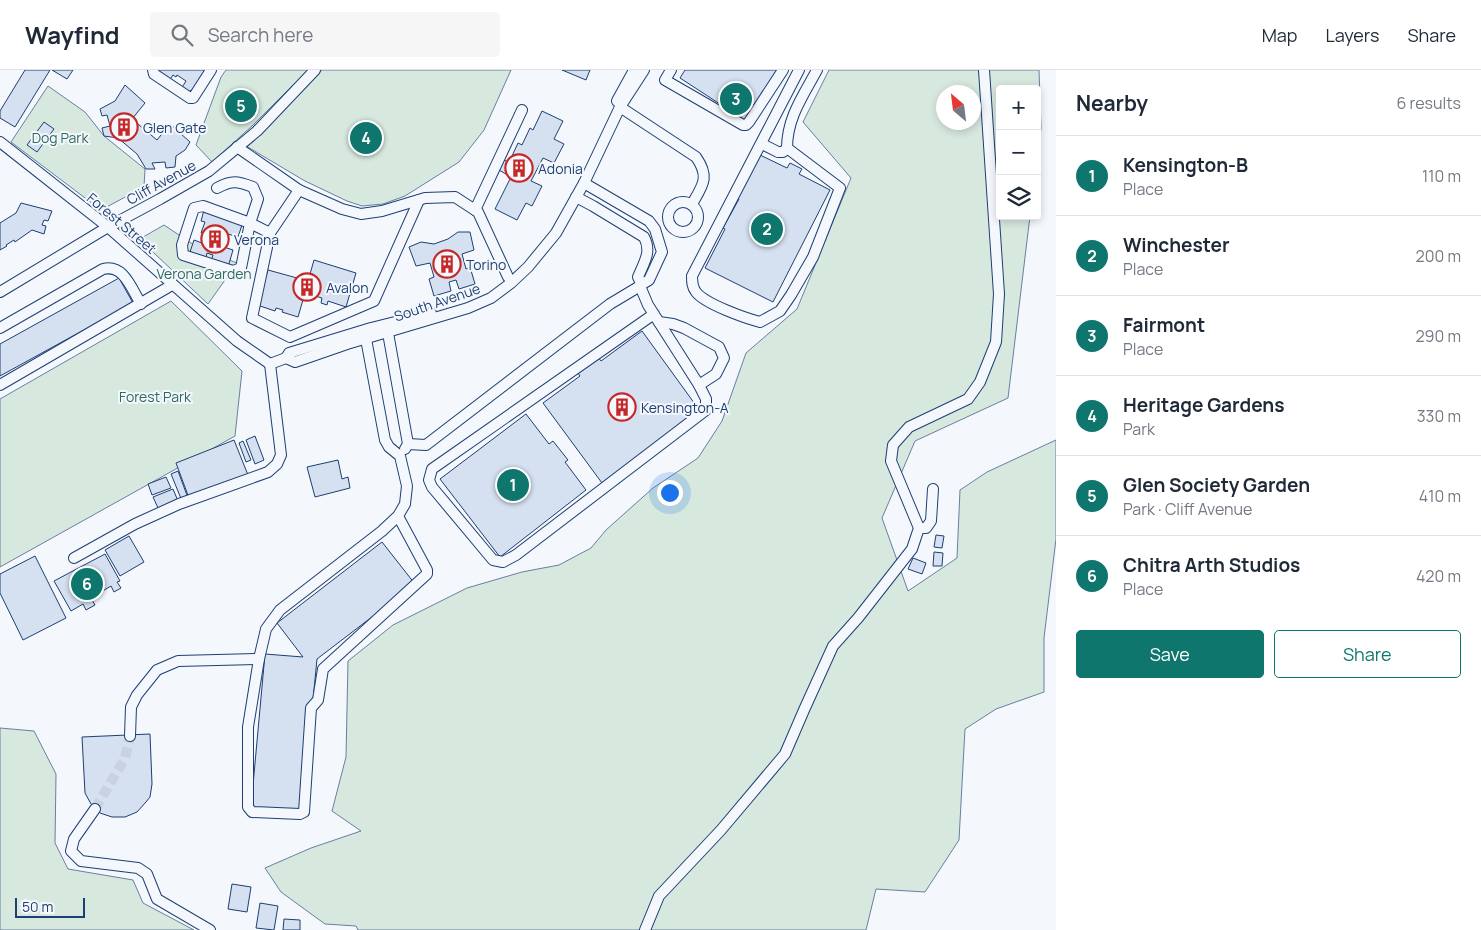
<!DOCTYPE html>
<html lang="en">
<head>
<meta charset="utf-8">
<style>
	body { margin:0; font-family:Manrope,sans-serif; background:#f6f6f7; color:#1f2937 }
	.controls { position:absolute; right:15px; top:15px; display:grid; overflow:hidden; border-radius:5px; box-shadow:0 2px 8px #0003 }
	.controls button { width:45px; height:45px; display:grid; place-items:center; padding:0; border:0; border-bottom:1px solid #e0e1e3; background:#fff; color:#1f2937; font:25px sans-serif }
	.compass { position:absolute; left:936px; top:15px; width:45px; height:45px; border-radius:50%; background:#fff; box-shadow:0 2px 8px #0003; rotate:332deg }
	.scale { position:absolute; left:15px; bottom:12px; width:70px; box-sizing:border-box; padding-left:5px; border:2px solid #1d3f73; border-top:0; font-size:14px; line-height:18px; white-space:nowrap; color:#1d3f73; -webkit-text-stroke:4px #f4f7fb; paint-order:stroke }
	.you { position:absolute; left:669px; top:422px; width:18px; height:18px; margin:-12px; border:4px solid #fff; border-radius:50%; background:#1a73e8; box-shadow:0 0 0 8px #1a73e833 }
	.badge { display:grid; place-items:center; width:32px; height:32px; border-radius:50%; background:#0f766e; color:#fff; font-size:16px; font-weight:700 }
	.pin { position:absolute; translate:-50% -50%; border:2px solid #fff; box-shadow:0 1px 5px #0006 }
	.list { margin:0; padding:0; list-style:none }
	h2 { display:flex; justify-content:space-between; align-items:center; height:65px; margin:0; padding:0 20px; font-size:21px }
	h2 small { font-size:16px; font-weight:400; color:#747a83 }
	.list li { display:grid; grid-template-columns:32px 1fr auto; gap:15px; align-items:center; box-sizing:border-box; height:80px; padding:0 20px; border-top:1px solid #e0e1e3 }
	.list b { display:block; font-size:19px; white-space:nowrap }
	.list p { margin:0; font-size:16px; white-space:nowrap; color:#747a83 }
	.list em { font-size:16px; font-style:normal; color:#747a83 }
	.actions { display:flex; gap:10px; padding:15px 20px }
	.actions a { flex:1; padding:11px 0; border:1px solid #0f766e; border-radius:5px; text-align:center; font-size:18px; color:#0f766e }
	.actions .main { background:#0f766e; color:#fff }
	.icon { flex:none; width:28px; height:28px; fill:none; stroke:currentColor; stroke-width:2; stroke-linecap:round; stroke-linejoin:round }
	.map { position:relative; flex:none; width:1056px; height:860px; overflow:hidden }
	header { display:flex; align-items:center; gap:30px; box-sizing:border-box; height:70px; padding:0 25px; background:#fff; border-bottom:1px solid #e0e1e3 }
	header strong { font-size:24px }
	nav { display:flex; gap:28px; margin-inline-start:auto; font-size:18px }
	.search { width:350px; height:45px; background:#f6f6f7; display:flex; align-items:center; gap:12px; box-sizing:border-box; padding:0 18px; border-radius:5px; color:#747a83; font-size:19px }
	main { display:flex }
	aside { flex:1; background:#fff }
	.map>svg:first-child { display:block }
	.green { fill:#d7e8df; stroke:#687fa3; fill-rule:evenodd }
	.building { fill:#d5e0f0; stroke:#1d3f73 }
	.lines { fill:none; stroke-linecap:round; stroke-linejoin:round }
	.minor-tunnel { stroke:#c9d2e0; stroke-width:10; stroke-dasharray:10 5; stroke-linecap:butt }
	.minor-casing { stroke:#1d3f73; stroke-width:12 }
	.minor { stroke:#f4f7fb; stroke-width:10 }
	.labels { text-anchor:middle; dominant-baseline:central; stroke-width:4; stroke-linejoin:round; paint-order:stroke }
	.poi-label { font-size:14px; fill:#1d3f73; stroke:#f4f7fb; text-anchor:start }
	.park-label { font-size:14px; fill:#2c6c60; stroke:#f4f7fb }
	.street-label { font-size:14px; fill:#1d3f73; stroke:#f4f7fb }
</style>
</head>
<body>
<header>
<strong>Wayfind</strong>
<div class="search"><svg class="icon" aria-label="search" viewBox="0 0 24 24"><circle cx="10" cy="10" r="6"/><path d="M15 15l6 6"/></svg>Search here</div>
<nav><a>Map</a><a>Layers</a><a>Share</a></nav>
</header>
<main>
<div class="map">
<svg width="1056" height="860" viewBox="0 0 1056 860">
	<rect width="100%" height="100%" fill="#f4f7fb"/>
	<g class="green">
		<polygon points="226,0 308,0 252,56 212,92 196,75 221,7"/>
		<polygon points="322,0 511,0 484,60 459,92 405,126 383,134 362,136 347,131 305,111 246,76 267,58"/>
		<path d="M829 0H1039L1041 58 1037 86V19H1000V146H1030L1008 328 915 371 882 448 908 521 957 488 960 420 987 402 1056 370V469L1044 568V622L996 639 965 659 959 770 925 822 876 819 866 860H358L356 856 325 854 281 822 265 798 311 778 361 761 332 741 346 687 348 591 393 555 467 518 522 502 559 495 591 478 606 460 653 418 698 388 722 351 746 283 797 239 851 108 803 52ZM944 22H974V52H944Z"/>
		<polygon points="48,16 85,42 104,66 145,99 144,117 101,140 11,72"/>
		<polygon points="164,155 200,179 237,193 208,234 155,184 138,170"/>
		<polygon points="171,231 242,301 235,366 0,497 0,329"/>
		<polygon points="0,658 34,661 56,704 55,773 68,799 133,810 143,833 194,860 0,860"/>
	</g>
	<g class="building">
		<polygon points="25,0 50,0 15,57 0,48 0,41"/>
		<polygon points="52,0 73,0 67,9"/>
		<polygon points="158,0 207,0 203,6 202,5 193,21 191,20 189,23 181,19 186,11 177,5 176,7 173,5 169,11 157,3"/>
		<polygon points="562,0 590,0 586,10"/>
		<polygon points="685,0 779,0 746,51 680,8"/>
		<polygon points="125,15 145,33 132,49 157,70 170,54 190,72 185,80 176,86 175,97 166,98 165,92 152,93 155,99 146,99 137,84 118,68 104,66 102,58 110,56 107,45 102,46 100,39 115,31"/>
		<polygon points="542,41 563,51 554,69 564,74 554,93 543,88 531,111 542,116 532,136 526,133 517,150 495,139 511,107 499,100 504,90 514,95 517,88 512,86 518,73 522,75 530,58 533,60"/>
		<polygon points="44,52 54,59 37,82 27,75"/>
		<polygon points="760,85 787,98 790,93 802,99 799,104 830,120 773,232 705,198 725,159 723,158 739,129 737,128"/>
		<polygon points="21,133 52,141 48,151 44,150 42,155 46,156 44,164 32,160 15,172 14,170 6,175 7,176 0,180 0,153 16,143"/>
		<polygon points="204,140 243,152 238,167 228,164 224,177 233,180 228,197 211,191 213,185 207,183 206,187 190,182 194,170 202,173 204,164 201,163 205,152 201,151"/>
		<polygon points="458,162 470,162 474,180 462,184 466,199 470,197 475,214 459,219 456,210 449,212 451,221 434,226 429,209 434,207 430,193 416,196 409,177 421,172 434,174 448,169"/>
		<polygon points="314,190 356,203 346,237 328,231 327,235 321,233 322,228 305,223 298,247 282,242 283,240 276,238 275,241 257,235 268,200 308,211"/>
		<polygon points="119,208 133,233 0,306 0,274"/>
		<polygon points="642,261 700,341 602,413 543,333 580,306 577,302 598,287 601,291"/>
		<polygon points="526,344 549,374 553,371 568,390 565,392 586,420 500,487 440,409"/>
		<polygon points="255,366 264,390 255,394 246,370"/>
		<polygon points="234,370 248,405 189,428 176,393"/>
		<polygon points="243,371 251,390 246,392 239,373"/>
		<polygon points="338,390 342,409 348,407 350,418 315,427 307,397"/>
		<polygon points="178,401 188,428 182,431 171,404"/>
		<polygon points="166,407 171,418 152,425 148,414"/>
		<polygon points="173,419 178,431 158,438 153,427"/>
		<polygon points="936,465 944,466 942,478 934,477"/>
		<polygon points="129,466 144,492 120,506 105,480"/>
		<polygon points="382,472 415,514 317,589 302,742 251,737 265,584 303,587 277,553"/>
		<polygon points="934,482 943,483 942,496 933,496"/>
		<polygon points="105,484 120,511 117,512 121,518 114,522 111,516 91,528 95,535 86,540 83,534 71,541 54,511"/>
		<polygon points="35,486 66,548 23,570 0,523 0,504"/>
		<polygon points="913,488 926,493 922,504 908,499"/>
		<polygon points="150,664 152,714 150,727 146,732 137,742 125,747 112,747 100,743 91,734 85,723 82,667"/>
		<polygon points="232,814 251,817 247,842 228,839"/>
		<polygon points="260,833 278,836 274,860 256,858"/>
		<polygon points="284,849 300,850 300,860 283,860"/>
	</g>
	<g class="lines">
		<polyline class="minor-tunnel" points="95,739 125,688 130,666"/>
		<g class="minor-casing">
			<g id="minor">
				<polyline points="153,0 154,4 190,28 193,28 211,0"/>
				<polyline points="671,0 665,10 743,55 746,55 749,52 783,0"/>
				<polyline points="617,31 634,0"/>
				<path d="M620 37 696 87C710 107 703 115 692 134"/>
				<polyline points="0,72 108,157 237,271 270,294"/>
				<polyline points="762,74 778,82 783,82 787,78"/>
				<polyline points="237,77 299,120 342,139 361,144 382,141 425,128 455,127 478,142 508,207"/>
				<path d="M787 78 840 118 813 187 791 225 780 241 760 252C745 248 705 234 696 222 692 217 692 212 692 206L799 0"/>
				<path d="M787 78C787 48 803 26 817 0"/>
				<polyline points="584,113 649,151 655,159 662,182 649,210 644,213 641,213"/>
				<path d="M217 118C232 110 237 111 253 117L258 129 250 153 270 163 299 120"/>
				<path d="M576 127 593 136 644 167C652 182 644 192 638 207L641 213"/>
				<circle cx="683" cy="147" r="15"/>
				<polygon points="203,136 250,153 241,198 233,201 183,185 182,175 194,138"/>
				<polyline points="475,140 522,40"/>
				<polyline points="270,163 252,248 290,267 374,231 419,130"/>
				<polyline points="640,216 648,235 699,315 706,329 706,340 516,485 503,492 493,490 432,417 429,410 432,399 654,244"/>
				<polyline points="0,222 108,157 160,129 209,101 257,61 315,0"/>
				<polyline points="659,252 673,254 684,258 719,277 724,288 716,304 699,315"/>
				<path d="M0 258 103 199C124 194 131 218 141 234"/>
				<polyline points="388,263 408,374 405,379"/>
				<polyline points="366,269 385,370 389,377 400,386 407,416 405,434 398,446 382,461 280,540 266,559 259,589 248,657 248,737 252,742 300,744 304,742 311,638 318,630 323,599 427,504 427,500 398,446"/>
				<polyline points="286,288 289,283 371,258 431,243"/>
				<polyline points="270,294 286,288 295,292 347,274 468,238 491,228 511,213 528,197 556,163 584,113 620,37 644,0"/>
				<polyline points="0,315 172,215"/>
				<polyline points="408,374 426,375 610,234 640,216 641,213"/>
				<polyline points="919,458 926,458 931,451 933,419"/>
				<polyline points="74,488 135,454 179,434 268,402 277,394 281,385 270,294"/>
				<polyline points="130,666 131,637 137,625 157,600 178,591 259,589"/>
				<polyline points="95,739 74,769 71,781 81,791 138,798 147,804 157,829 210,860"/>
				<polyline points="645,860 659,826 721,760 785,684 804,640 833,576 858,548 912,479 919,458 891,391 893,375 909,357 968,329 980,312 996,272 999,224 984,0"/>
			</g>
		</g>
		<use href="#minor" class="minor"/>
	</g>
	<defs>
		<g id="building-ring" transform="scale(1.4375)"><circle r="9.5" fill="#f4f7fb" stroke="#c62828" stroke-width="1.5"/><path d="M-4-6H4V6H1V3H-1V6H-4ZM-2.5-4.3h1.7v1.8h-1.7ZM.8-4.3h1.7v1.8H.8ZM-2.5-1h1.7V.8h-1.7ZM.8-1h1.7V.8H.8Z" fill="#c62828"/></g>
	</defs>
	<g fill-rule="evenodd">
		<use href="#building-ring" x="124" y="57"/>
		<use href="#building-ring" x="519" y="98"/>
		<use href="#building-ring" x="215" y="169"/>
		<use href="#building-ring" x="447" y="194"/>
		<use href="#building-ring" x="307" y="217"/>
		<use href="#building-ring" x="622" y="337"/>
	</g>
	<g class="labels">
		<g class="poi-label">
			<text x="143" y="57">Glen Gate</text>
			<text x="538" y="98">Adonia</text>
			<text x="234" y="169">Verona</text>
			<text x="466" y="194">Torino</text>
			<text x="326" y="217">Avalon</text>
			<text x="641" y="337">Kensington-A</text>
		</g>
		<g class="park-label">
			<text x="60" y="67">Dog Park</text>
			<text x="204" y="203">Verona Garden</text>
			<text x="155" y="326">Forest Park</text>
		</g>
		<g class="street-label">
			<text transform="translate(161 112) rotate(-29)">Cliff Avenue</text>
			<text transform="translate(122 153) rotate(40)">Forest Street</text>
			<text transform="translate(437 232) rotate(-19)">South Avenue</text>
		</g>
	</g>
</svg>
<div class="controls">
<button>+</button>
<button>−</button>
<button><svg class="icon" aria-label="layers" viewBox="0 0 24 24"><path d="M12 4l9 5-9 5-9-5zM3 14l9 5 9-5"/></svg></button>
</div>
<svg class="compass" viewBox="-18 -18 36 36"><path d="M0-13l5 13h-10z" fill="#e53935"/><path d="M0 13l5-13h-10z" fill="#747a83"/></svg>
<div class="scale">50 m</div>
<div class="you"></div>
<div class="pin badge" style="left:513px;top:415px">1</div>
<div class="pin badge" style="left:767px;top:159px">2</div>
<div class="pin badge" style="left:736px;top:29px">3</div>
<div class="pin badge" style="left:366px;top:68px">4</div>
<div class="pin badge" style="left:241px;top:36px">5</div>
<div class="pin badge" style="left:87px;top:514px">6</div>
</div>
<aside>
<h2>Nearby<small>6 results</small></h2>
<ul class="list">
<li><span class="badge">1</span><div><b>Kensington-B</b><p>Place</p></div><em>110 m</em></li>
<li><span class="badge">2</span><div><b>Winchester</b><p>Place</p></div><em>200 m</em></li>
<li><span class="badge">3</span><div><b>Fairmont</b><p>Place</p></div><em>290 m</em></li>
<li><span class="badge">4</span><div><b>Heritage Gardens</b><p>Park</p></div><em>330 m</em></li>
<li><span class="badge">5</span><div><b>Glen Society Garden</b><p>Park · Cliff Avenue</p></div><em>410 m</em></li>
<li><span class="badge">6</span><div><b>Chitra Arth Studios</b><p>Place</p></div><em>420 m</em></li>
</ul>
<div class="actions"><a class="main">Save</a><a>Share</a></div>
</aside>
</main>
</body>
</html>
